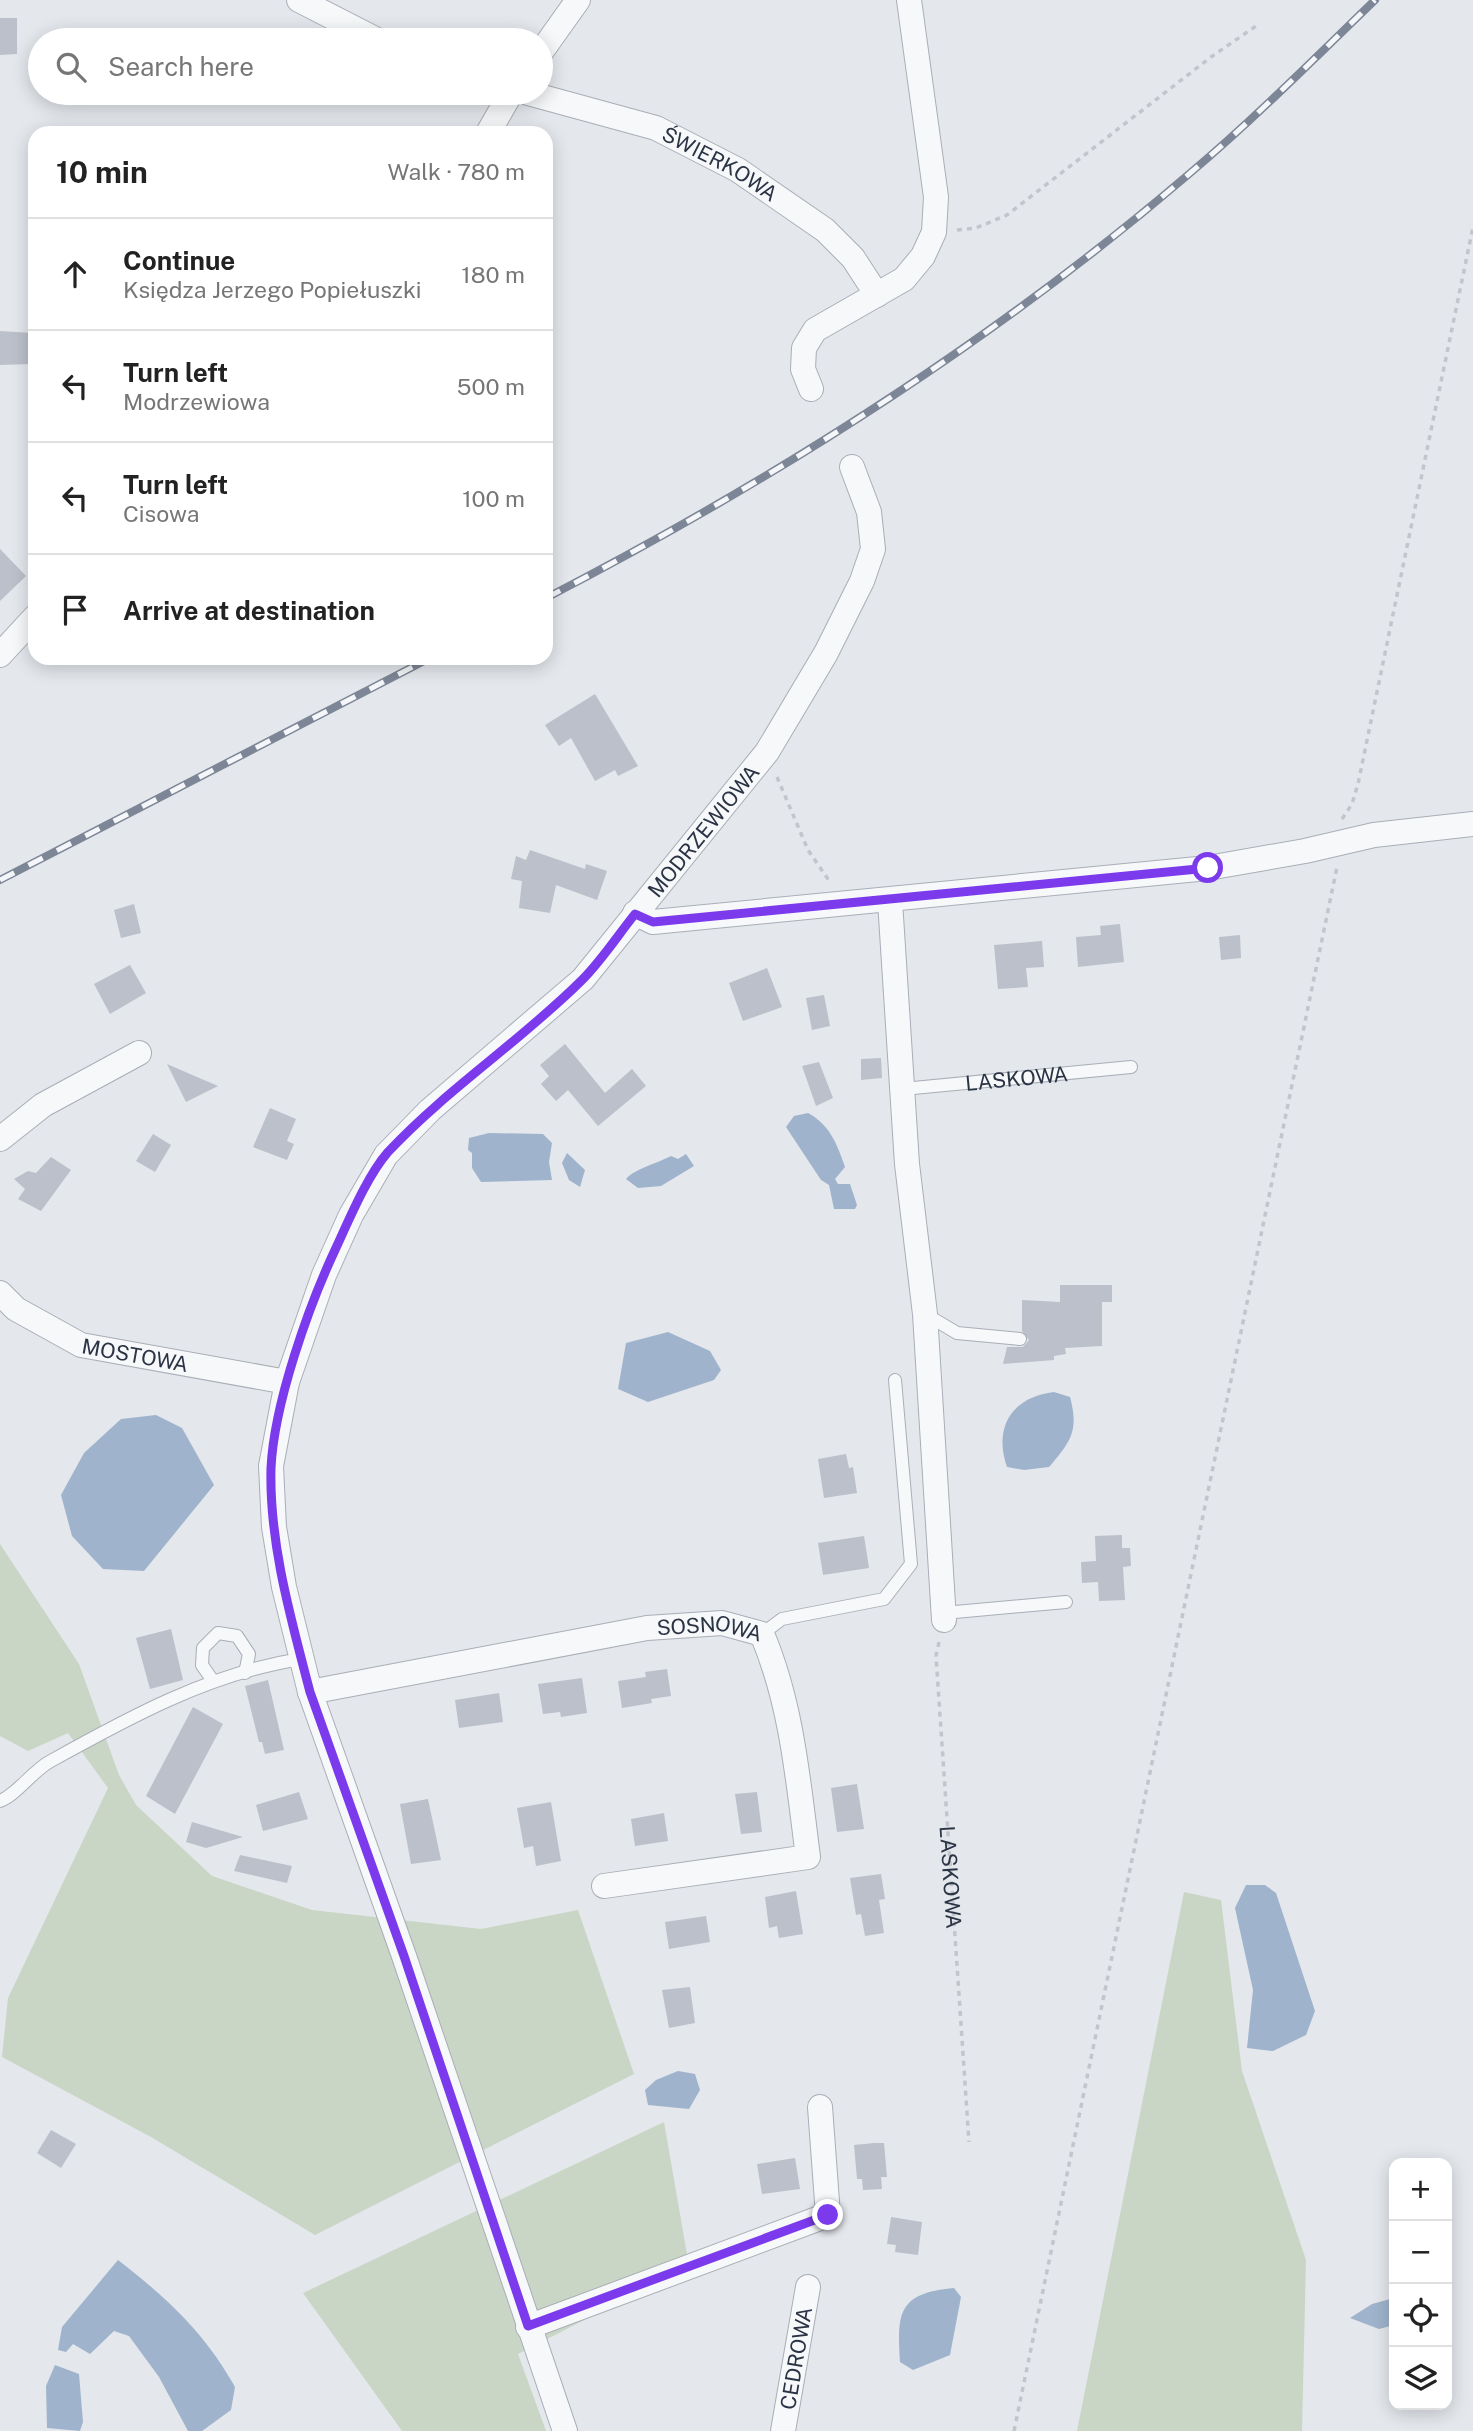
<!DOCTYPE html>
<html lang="en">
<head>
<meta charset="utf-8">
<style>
	body { margin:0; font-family:"Public Sans",sans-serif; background:#f6f6f6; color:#222 }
	.controls { position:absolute; right:21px; bottom:21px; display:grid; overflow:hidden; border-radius:14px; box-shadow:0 4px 18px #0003 }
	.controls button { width:63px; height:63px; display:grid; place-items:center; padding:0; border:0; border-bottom:2px solid #e0e0e0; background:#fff; color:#222; font:35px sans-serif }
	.stop { position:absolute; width:21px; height:21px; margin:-16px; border:5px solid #7c3aed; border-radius:50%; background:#fff }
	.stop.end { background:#7c3aed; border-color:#fff; box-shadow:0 2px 7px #0008 }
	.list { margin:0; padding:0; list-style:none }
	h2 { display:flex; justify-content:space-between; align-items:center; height:91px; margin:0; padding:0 28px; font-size:30px }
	h2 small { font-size:23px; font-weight:400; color:#767676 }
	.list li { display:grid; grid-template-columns:46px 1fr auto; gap:21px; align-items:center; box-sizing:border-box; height:112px; padding:0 28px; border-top:2px solid #e0e0e0 }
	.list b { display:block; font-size:26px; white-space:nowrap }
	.list p { margin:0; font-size:23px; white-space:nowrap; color:#767676 }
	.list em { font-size:23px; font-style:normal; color:#767676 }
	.icon { flex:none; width:38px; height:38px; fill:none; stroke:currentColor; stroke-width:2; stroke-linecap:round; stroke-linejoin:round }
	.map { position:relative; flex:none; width:1473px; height:2431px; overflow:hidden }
	.search { position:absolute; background:#fff; box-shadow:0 4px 18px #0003; left:28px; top:28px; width:525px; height:77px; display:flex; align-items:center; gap:18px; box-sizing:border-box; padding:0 24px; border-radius:38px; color:#767676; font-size:26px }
	.panel { position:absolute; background:#fff; box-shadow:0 4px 18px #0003; left:28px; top:126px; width:525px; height:539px; border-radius:21px }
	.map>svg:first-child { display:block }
	.green { fill:#c9d6c5 }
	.water { fill:#9fb4cc }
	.building { fill:#bbc0ca }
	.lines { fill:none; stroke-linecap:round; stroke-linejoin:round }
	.service-casing { stroke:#a9aeb7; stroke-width:14 }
	.minor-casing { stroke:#a9aeb7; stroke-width:26 }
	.path { stroke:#c2c5cb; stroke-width:3.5; stroke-dasharray:5 5; stroke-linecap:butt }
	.service { stroke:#f7f8fa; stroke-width:12 }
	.minor { stroke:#f7f8fa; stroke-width:24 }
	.rail-casing { stroke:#7d8696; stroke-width:8 }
	.rail { stroke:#f4f6f9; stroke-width:5; stroke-dasharray:16; stroke-linecap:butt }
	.route { stroke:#7c3aed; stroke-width:9 }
	.labels { text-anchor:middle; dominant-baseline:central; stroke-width:6; stroke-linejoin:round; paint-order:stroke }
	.street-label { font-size:21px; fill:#2b3445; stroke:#f4f6f9 }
</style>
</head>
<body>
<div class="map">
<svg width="1473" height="2431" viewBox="0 0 1473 2431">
	<rect width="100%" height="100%" fill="#e4e7ec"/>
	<g class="green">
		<polygon points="0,1544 79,1664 119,1775 136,1805 212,1876 312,1910 481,1929 578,1910 634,2074 315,2235 151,2137 2,2057 8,1998 108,1788 68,1733 28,1751 0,1736"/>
		<polygon points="1184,1892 1221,1900 1242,2071 1306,2260 1302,2431 1077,2431"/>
		<polygon points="664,2122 689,2266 518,2354 546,2431 402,2431 303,2293"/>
	</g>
	<g class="water">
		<path d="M808 1113C830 1125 837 1144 845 1167L835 1179 838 1184H850L857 1205 855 1209H834L829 1185 821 1180 786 1127 794 1116Z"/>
		<polygon points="489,1133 543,1134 552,1143 549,1162 552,1180 481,1182 472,1168 472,1153 468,1150 469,1138"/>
		<polygon points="567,1153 585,1170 580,1187 569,1180 562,1163"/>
		<path d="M686 1154 694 1166 661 1186 638 1188 626 1179C634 1169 658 1163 671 1156L678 1159Z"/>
		<polygon points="668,1332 710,1351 721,1370 714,1380 648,1402 618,1389 626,1343"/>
		<path d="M1054 1392 1070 1397C1079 1431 1071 1441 1049 1467L1024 1470 1007 1467C993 1427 1012 1397 1054 1392Z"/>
		<polygon points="156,1415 182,1428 214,1485 144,1571 103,1569 72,1536 61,1495 84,1453 121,1419"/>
		<polygon points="1246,1885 1265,1885 1276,1893 1315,2011 1306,2035 1273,2051 1247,2048 1253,1990 1235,1908"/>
		<polygon points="678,2071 695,2074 700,2090 689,2109 648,2105 645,2090 656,2080"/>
		<path d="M118 2260C167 2298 205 2333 235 2387L231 2410 202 2431H188L159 2377 129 2336 114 2331 90 2354 73 2344 66 2352 58 2350 62 2327Z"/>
		<path d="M954 2288 961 2297 950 2355 913 2370 900 2362C897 2314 897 2293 954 2288Z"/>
		<polygon points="1394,2298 1394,2325 1379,2329 1350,2318 1372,2304"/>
		<polygon points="55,2365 79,2374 83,2422 80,2431 47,2428 46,2386"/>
	</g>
	<g class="building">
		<polygon points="0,18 17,18 17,54 0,55"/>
		<polygon points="0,331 32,333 31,364 0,365"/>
		<polygon points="0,549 26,576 0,601"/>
		<polygon points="595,694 638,766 618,776 615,770 595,781 571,738 559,746 545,725"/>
		<polygon points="530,850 585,869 586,864 607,871 597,900 556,885 550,913 519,908 522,881 511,879 516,856 526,860"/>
		<polygon points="134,904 141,933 121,938 114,910"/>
		<polygon points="1120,924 1124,962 1078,967 1076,937 1101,935 1100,926"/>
		<polygon points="1240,935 1241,958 1221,960 1219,937"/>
		<polygon points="1042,941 1044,967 1026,968 1028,987 998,989 994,945"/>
		<polygon points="130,965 146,993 110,1014 94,984"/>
		<polygon points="767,968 782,1007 743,1021 729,983"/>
		<polygon points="824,995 830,1026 812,1030 806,998"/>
		<polygon points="565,1044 605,1093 632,1069 646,1086 598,1126 568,1090 556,1101 541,1084 549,1076 540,1065"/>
		<polygon points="881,1058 882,1078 861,1080 861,1059"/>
		<polygon points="819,1062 833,1098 816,1106 802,1066"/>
		<polygon points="167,1064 190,1074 218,1086 186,1102"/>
		<polygon points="270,1108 296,1119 287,1141 294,1144 287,1160 253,1147"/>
		<polygon points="153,1134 171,1145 155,1172 136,1161"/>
		<polygon points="51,1157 71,1170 41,1211 18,1199 25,1189 14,1179 28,1171 36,1173"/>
		<polygon points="1060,1285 1112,1285 1112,1302 1102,1302 1102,1346 1065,1348 1066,1354 1054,1356 1054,1360 1003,1364 1007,1347 1023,1347 1029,1340 1022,1331 1022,1300 1060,1302"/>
		<polygon points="846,1454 849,1468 853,1467 857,1493 824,1498 818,1459"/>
		<polygon points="1122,1535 1122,1548 1130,1548 1131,1566 1123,1567 1125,1600 1099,1601 1098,1582 1082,1583 1081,1562 1096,1561 1095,1536"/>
		<polygon points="864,1536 869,1568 823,1575 818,1543"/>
		<polygon points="171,1629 183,1680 150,1689 136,1638"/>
		<polygon points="667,1669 671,1696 651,1699 652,1703 622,1708 618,1681 646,1677 645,1672"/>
		<polygon points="582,1678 587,1713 561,1717 560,1712 543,1714 538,1684"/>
		<polygon points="268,1680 284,1750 265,1754 262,1742 259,1742 245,1686"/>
		<polygon points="499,1693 503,1722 459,1728 455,1700"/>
		<polygon points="193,1707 223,1724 175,1814 146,1796"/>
		<polygon points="857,1784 864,1829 837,1832 831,1788"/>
		<polygon points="299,1792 308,1819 263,1831 256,1805"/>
		<polygon points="757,1792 762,1832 741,1834 735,1794"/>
		<polygon points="428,1799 441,1860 411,1864 400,1804"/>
		<polygon points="551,1802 561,1861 536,1866 533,1846 524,1848 517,1808"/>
		<polygon points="664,1813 668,1841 635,1846 631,1819"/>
		<polygon points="192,1822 243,1837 206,1848 186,1842"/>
		<polygon points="240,1855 292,1866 287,1883 234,1871"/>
		<polygon points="881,1874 885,1899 879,1900 884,1933 865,1936 861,1914 856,1915 850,1878"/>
		<polygon points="796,1891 803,1934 779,1938 777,1926 769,1928 765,1897"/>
		<polygon points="706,1916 710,1942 669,1949 665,1922"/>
		<polygon points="690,1987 695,2023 669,2028 662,1990"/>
		<polygon points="51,2130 76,2144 61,2168 37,2153"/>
		<polygon points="874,2143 884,2143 887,2177 881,2177 882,2189 863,2190 862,2179 857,2179 854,2145"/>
		<polygon points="795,2158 800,2189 762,2194 757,2164"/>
		<polygon points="891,2217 922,2222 918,2255 895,2252 896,2245 887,2244"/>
	</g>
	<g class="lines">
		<g class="service-casing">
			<g id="service">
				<path id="s2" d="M903 1089 1131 1067"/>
				<polyline points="925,1314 957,1333 1020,1339"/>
				<polyline points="944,1613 1066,1602"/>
				<polyline points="762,1634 782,1619 884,1599 911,1564 895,1380"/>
				<polyline points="213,1681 202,1665 203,1648 218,1633 237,1636 249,1654 245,1673"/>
				<path d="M0 1801C16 1795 32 1772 49 1762 128 1718 210 1673 301 1659"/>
			</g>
		</g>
		<g class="minor-casing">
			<g id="minor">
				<polyline points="299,0 377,40"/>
				<polyline points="541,52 578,0"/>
				<path id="s3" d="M528 93 656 128 738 170 825 230 853 258 877 295"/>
				<polyline points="488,133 511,93"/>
				<polyline points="811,389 803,369 804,348 815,330 904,279 923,256 934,232 936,197 909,0"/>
				<polyline points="0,655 35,617"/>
				<polyline points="890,901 907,1164 925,1314 944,1620"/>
				<polyline points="635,913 653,922 1208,868 1305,851 1374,835 1473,824"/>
				<polyline points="0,1139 43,1105 139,1053"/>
				<path id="s4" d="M0 1293 16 1309 81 1345 287 1382"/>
				<path id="s5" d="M310 1692 647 1628 722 1623 762 1634C792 1705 798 1780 808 1857L604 1886"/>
				<polyline points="528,2327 828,2215 820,2107"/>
				<path id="s6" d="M565 2431 404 1956 310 1692 284 1587 274 1527 271 1466 287 1382 324 1275 351 1215 386 1155 430 1110 583 979 767 752 826 653 862 581 873 549 869 512 852 467"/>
				<path id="s7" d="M783 2431 808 2287"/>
			</g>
		</g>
		<g class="path">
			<polyline points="957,230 976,228 1007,215 1211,57 1259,24"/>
			<polyline points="777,777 808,850 830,882"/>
			<polyline points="1342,819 1352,804 1358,784 1473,227"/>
			<path id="s1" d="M939 1642 936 1656 969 2142"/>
			<polyline points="1014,2431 1337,867"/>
		</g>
		<use href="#service" class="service"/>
		<use href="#minor" class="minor"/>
		<g class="rail-casing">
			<g id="rail">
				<path d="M546 598C774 480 994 341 1189 174 1254 119 1314 59 1375 0"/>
				<polyline points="0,880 430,658"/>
			</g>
		</g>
		<use href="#rail" class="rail"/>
	</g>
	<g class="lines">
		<path class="route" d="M828 2215 528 2326 404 1956 310 1692C291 1619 269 1543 271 1468 274 1404 308 1308 335 1250 349 1220 367 1176 388 1152 448 1088 521 1041 582 980 602 960 618 935 635 914L653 922 1208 868"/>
	</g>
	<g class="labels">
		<g class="street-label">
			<text stroke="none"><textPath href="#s3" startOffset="206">ŚWIERKOWA</textPath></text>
			<text stroke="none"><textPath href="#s6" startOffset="1801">MODRZEWIOWA</textPath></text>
			<text stroke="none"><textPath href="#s2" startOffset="114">LASKOWA</textPath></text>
			<text stroke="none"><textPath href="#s4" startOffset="152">MOSTOWA</textPath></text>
			<text stroke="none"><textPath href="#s5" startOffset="406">SOSNOWA</textPath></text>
			<text stroke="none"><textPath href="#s1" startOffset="236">LASKOWA</textPath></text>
			<text stroke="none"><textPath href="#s7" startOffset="74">CEDROWA</textPath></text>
		</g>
	</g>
</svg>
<div class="controls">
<button>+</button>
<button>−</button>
<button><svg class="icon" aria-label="locate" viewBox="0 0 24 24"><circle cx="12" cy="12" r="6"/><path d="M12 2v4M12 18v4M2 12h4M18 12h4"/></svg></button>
<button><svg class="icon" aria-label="layers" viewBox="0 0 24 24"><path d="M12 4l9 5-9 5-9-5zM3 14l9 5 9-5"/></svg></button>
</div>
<div class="stop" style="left:1208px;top:868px"></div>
<div class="stop end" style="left:828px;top:2215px"></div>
<div class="search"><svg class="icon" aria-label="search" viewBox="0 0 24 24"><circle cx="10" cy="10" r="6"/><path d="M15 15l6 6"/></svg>Search here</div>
<section class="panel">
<h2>10 min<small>Walk · 780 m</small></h2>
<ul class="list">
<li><svg class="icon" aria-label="ahead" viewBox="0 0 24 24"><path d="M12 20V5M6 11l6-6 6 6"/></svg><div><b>Continue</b><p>Księdza Jerzego Popiełuszki</p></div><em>180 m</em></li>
<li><svg class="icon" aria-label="left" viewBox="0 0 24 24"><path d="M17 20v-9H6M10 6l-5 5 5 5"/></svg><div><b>Turn left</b><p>Modrzewiowa</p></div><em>500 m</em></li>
<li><svg class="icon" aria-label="left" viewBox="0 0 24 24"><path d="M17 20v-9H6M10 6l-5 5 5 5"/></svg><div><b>Turn left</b><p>Cisowa</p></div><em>100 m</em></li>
<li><svg class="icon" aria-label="arrive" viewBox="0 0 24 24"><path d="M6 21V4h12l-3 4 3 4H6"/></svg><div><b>Arrive at destination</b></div></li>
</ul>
</section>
</div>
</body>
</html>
